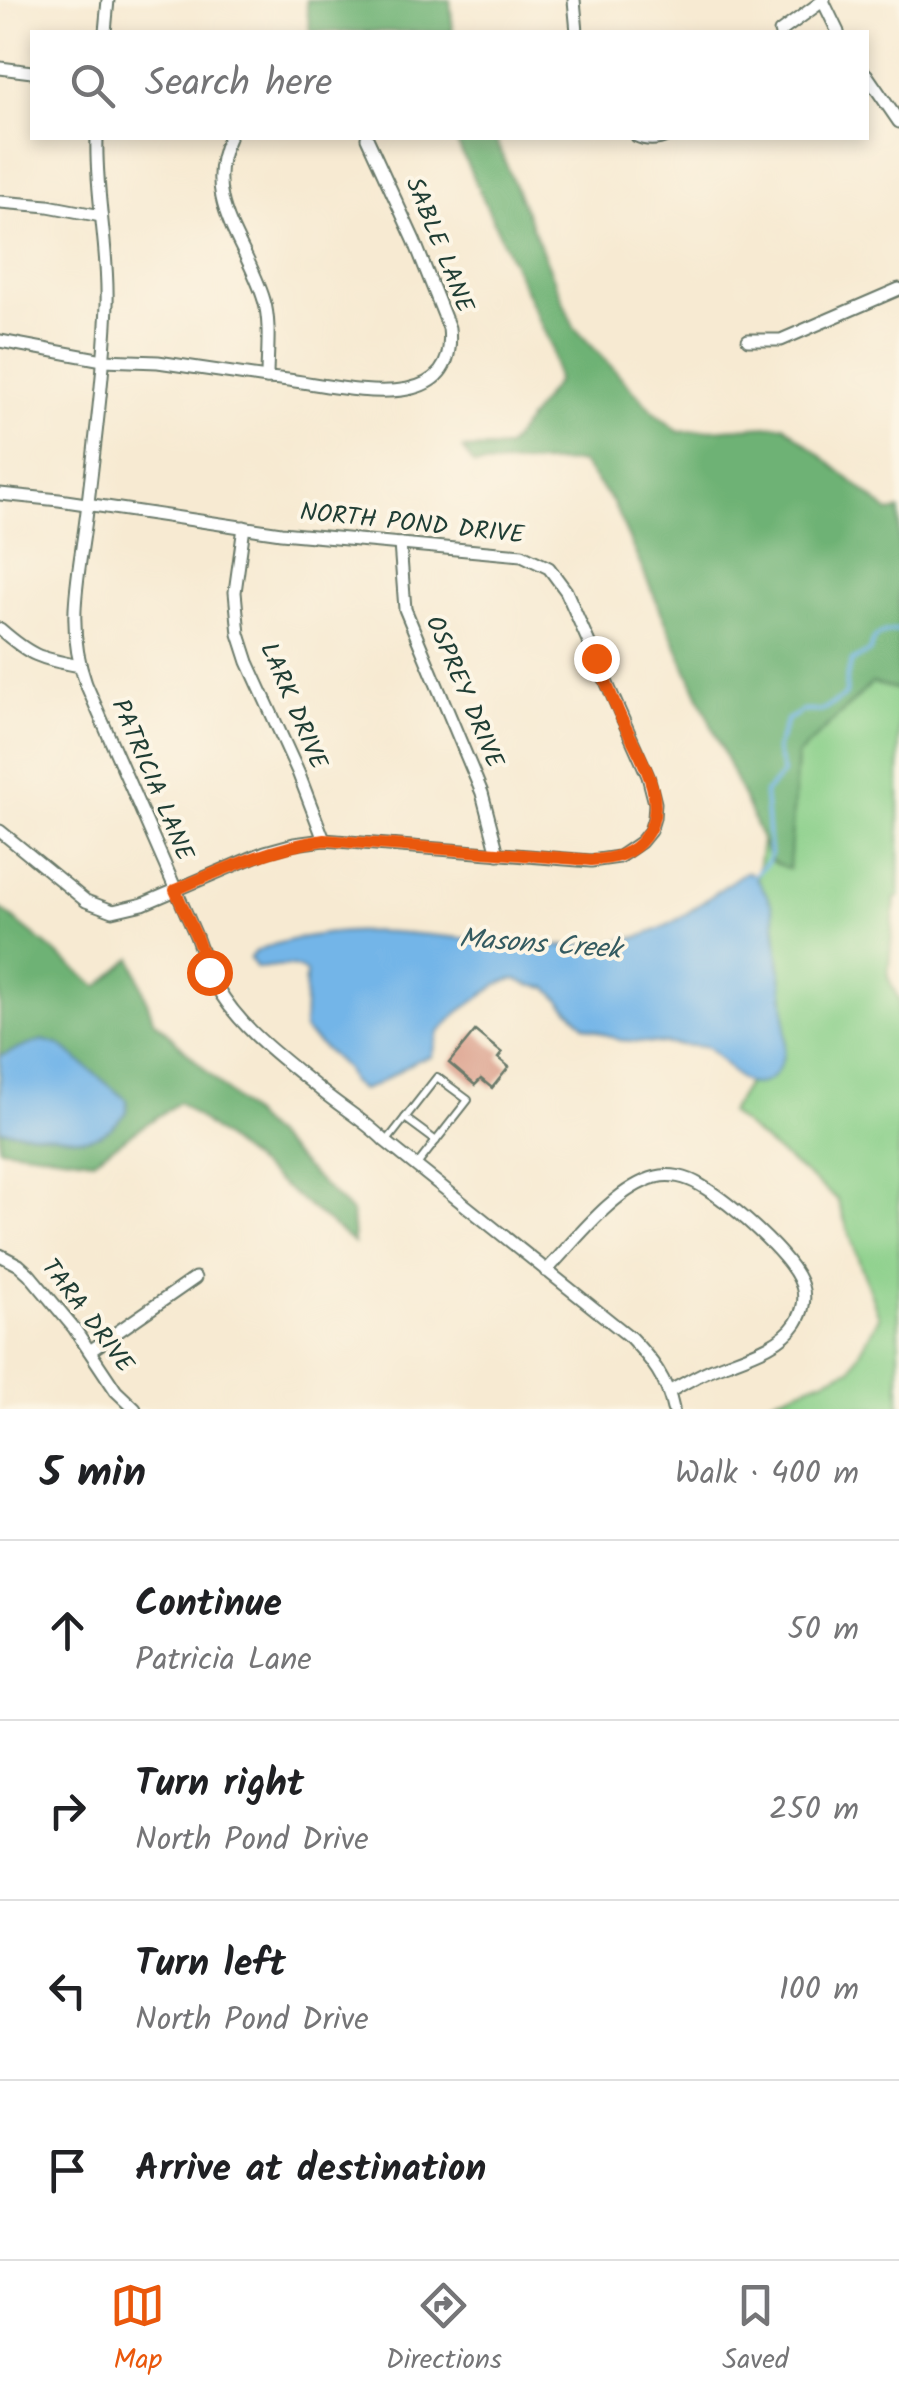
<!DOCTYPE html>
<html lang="en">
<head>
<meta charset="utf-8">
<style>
	body { margin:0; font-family:Kalam,sans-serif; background:#f6f6f6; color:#202124 }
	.stop { position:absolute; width:30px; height:30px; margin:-22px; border:8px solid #ea580c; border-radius:50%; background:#fff }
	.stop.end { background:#ea580c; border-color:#fff; box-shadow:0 2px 10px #0008 }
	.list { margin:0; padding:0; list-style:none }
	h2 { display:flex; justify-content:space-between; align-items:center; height:130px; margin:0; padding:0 40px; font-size:42px }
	h2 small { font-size:32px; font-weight:400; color:#757577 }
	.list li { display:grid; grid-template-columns:65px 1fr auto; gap:30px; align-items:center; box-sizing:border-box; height:180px; padding:0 40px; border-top:2px solid #e0e0e0 }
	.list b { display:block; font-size:38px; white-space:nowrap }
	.list p { margin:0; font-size:32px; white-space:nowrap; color:#757577 }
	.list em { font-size:32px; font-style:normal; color:#757577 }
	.icon { flex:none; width:55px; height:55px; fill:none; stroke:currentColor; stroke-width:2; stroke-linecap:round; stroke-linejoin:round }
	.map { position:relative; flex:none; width:899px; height:1409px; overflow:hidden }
	.search { position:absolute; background:#fff; box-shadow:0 5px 15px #0003; left:30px; right:30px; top:30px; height:110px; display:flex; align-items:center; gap:25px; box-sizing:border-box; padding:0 35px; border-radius:0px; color:#757577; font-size:38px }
	.sheet { height:850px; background:#fff }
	nav { display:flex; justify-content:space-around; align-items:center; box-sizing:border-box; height:140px; border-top:2px solid #e0e0e0; background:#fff; font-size:28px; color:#757577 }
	nav a { display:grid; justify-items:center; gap:5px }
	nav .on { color:#ea580c }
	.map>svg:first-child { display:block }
	.green { fill:#89cf89; stroke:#54865e; stroke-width:2.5 }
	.forest { fill:#6eb275; stroke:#467854; stroke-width:2.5 }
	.water { fill:#73b5e8; stroke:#49798e; stroke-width:2.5 }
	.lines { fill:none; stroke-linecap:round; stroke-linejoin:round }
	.stream { stroke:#73b5e8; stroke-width:4 }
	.building { fill:#da9c88 }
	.service-casing { stroke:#6b7a6b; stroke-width:10 }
	.minor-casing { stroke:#6b7a6b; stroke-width:15 }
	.service { stroke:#fff; stroke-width:6 }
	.minor { stroke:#fff; stroke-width:11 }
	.route { stroke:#ea580c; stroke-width:12 }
	.labels { text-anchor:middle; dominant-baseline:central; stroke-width:8; stroke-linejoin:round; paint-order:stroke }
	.street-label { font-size:25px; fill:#1f3d34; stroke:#fcf5e5 }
	.water-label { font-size:28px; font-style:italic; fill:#345b61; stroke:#fcf5e5 }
</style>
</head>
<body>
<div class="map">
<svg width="899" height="1409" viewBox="0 0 899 1409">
	<rect width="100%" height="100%" fill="#fcf5e5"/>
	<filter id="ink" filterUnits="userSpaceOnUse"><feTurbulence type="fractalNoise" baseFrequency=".01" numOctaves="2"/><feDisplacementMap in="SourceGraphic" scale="20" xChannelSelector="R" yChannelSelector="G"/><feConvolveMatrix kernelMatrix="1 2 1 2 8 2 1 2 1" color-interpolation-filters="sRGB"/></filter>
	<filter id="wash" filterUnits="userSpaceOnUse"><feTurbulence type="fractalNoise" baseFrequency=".0048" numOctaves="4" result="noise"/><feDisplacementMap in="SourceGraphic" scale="40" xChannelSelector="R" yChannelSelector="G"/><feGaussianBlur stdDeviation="2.25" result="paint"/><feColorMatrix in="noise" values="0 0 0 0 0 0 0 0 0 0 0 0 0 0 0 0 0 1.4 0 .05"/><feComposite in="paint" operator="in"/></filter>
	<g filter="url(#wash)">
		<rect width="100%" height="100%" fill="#f7ead2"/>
		<polygon class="green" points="872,683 899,690 899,897 895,898 888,977 899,1000 899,1409 760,1409 759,1405 851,1369 879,1317 837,1199 729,1113 747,1084 774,1075 773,914 757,879 762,841 772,862 789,868 797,756"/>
		<g class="forest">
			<polygon points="306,0 450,0 453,32 310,32"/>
			<polygon points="455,138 495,138 574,327 656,414 679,432 784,425 889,512 899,510 899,690 872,683 797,756 789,869 772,862 613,503 581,462 474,465 463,449 507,448 557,381 552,348"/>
			<polygon points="0,908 98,987 132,958 153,1019 352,1213 354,1243 179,1102 93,1160 0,1148"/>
		</g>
		<g class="water">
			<path d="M745 872H749C759 880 766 892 771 904 777 921 776 941 779 959 782 988 802 1084 754 1084 737 1085 721 1055 706 1047L619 1040 585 1026 548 988 529 985 516 979 509 980 497 985 459 1012 439 1033 431 1057 418 1060 373 1086 361 1090 351 1082 346 1069 304 1030 306 972C291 961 274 967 257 968L250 958C256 949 266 947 276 944 362 917 455 941 542 946 572 947 604 945 634 938 677 928 709 895 745 872Z"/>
			<path d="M42 1040 60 1045 127 1100V1112C115 1126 103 1137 84 1139L0 1130V1056Z"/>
		</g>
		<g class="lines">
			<path class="stream" d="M751 878 767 863 770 855 765 793 783 773 776 749 787 720 803 711H820L843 698 846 694 847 676 852 661 870 651C872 634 883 632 899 630"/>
		</g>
		<g id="blocks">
			<polygon class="building" points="475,1031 502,1053 498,1058 509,1067 492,1088 481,1079 475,1085 449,1063"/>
		</g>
	</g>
	<g filter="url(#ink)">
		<use href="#blocks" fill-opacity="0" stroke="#6b7a6b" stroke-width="2.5"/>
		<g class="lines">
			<g class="service-casing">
				<g id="service">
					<path d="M635 138C645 143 658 143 668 138"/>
					<polyline points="405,1118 436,1141"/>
					<polyline points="387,1141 437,1077 468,1100 417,1165"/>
				</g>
			</g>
			<g class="minor-casing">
				<g id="minor">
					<polyline points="574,0 577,32"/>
					<polyline points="823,1 838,32"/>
					<polyline points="105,32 108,0"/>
					<polyline points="780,32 824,0"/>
					<polyline points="0,68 32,72"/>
					<polyline points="866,74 899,122"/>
					<path d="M97 138C95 194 109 249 107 305 104 374 95 442 87 511 80 572 64 623 86 684L196 936C202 953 208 971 217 987 241 1030 286 1061 323 1092 344 1109 366 1122 385 1141L631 1338C652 1360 667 1379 673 1409"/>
					<path d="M229 138C200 200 247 243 264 300 271 323 267 353 267 378 321 379 460 429 449 328L414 240 367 138"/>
					<polyline points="0,202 48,206 101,216"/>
					<polyline points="748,340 781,340 899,289"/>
					<polyline points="0,341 103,360 158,362 267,378"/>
					<polyline points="0,494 59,500 281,533 522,555 549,568 566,591 648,776 655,803 654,818 650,831 641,842 619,857 591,861 324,840 294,844 265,852 143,904 113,911 86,901 0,831"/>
					<polyline points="244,527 235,592 239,634 248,662 298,772 324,840"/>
					<polyline points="400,544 405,609 482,793 498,854"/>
					<path d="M0 629C32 657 39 658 80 666"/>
					<polyline points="0,1255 19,1265 29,1274 74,1328 116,1391 135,1409"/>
					<path d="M546 1271C575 1241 614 1188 656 1177 670 1173 687 1177 700 1185 728 1201 793 1256 802 1286 806 1298 803 1312 796 1323 779 1349 737 1358 710 1370 696 1376 683 1384 669 1392"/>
					<polyline points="90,1351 195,1278"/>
				</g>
			</g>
			<use href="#service" class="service"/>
			<use href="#minor" class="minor"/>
		</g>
	</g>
	<g class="lines" filter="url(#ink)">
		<path class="route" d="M209 972 196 936 175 890C224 869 270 848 324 840L591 860C613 859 632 855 645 837 671 802 639 754 623 722 613 701 605 679 596 658"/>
	</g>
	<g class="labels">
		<g class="street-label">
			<text transform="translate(439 245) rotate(68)">SABLE LANE</text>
			<text transform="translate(412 524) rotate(6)">NORTH POND DRIVE</text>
			<text transform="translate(464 692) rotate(67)">OSPREY DRIVE</text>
			<text transform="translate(293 706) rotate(67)">LARK DRIVE</text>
			<text transform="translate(152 780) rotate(67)">PATRICIA LANE</text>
			<text transform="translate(87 1316) rotate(53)">TARA DRIVE</text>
		</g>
		<g class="water-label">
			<text transform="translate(540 945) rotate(4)">Masons Creek</text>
		</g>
	</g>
</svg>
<div class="stop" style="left:209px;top:972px"></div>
<div class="stop end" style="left:596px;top:658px"></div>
<div class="search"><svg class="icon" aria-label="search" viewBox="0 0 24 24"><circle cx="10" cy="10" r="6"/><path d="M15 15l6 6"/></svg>Search here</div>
</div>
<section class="sheet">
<h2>5 min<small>Walk · 400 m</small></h2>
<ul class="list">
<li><svg class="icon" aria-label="ahead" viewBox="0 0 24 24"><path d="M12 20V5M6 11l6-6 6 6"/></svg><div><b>Continue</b><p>Patricia Lane</p></div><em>50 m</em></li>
<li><svg class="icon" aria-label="right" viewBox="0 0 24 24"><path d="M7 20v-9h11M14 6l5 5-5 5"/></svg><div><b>Turn right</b><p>North Pond Drive</p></div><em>250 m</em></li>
<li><svg class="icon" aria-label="left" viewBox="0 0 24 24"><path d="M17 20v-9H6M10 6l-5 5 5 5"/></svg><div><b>Turn left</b><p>North Pond Drive</p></div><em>100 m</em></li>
<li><svg class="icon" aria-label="arrive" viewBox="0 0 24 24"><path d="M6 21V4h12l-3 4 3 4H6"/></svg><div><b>Arrive at destination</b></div></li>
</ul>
</section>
<nav>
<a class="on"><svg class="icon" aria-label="map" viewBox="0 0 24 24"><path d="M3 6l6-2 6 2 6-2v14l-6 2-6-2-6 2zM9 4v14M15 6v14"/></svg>Map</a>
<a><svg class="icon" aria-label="directions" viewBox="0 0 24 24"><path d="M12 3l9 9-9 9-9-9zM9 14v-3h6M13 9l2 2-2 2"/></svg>Directions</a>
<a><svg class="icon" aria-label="saved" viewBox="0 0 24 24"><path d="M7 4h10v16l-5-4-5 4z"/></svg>Saved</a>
</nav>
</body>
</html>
